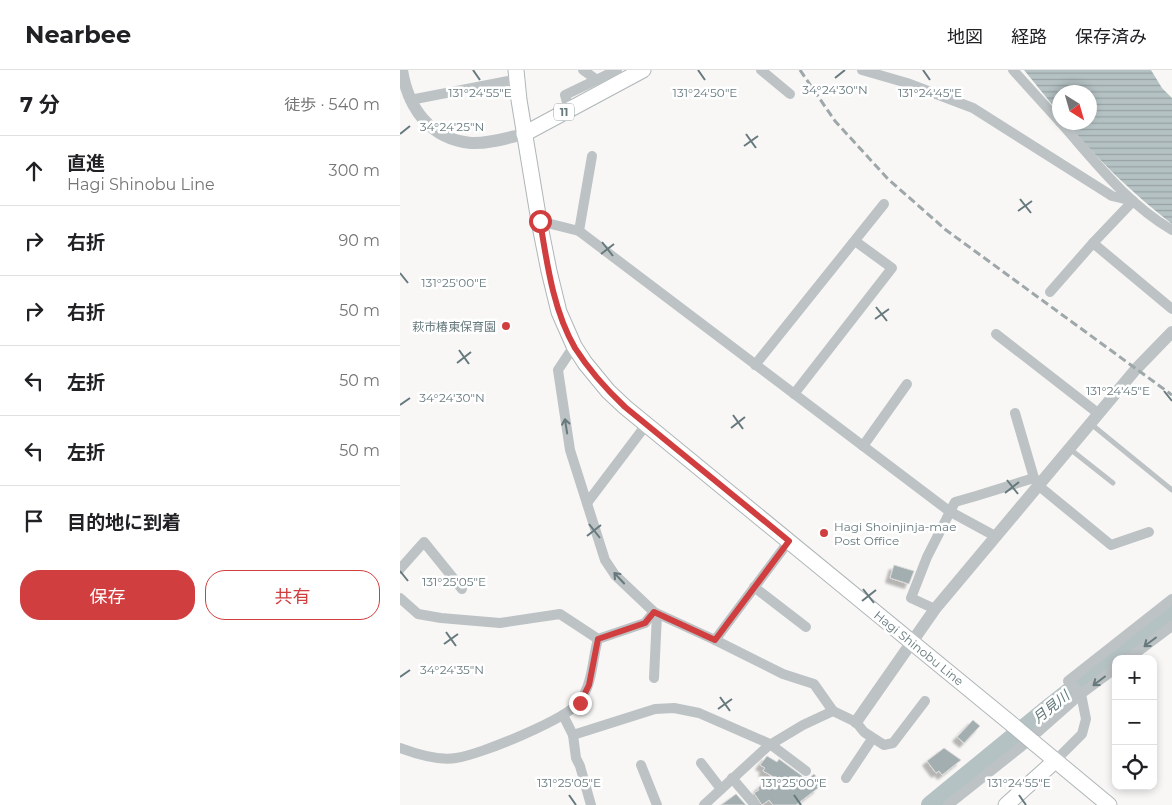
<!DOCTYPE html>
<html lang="ja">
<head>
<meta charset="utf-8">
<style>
	body { margin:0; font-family:Montserrat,"Noto Sans JP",sans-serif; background:#f6f6f6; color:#202124 }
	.controls { position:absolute; right:15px; bottom:15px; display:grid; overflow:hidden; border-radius:10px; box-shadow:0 2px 8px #0003 }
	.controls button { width:45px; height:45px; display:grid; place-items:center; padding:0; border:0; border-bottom:1px solid #e0e0e0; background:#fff; color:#202124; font:25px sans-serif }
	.compass { position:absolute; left:652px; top:15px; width:45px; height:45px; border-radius:50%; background:#fff; box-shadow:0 2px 8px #0003; rotate:143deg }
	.stop { position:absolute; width:15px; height:15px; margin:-11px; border:4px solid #d03e3f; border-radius:50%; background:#fff }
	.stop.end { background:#d03e3f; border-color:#fff; box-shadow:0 1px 5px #0008 }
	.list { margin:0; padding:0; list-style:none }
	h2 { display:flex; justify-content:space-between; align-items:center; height:65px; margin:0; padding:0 20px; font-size:21px }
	h2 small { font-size:16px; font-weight:400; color:#757577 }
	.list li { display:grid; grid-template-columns:32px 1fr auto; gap:15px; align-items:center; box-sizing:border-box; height:70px; padding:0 20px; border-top:1px solid #e0e0e0 }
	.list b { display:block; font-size:19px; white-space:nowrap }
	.list p { margin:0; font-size:16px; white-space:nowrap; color:#757577 }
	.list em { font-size:16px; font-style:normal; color:#757577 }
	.actions { display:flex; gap:10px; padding:15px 20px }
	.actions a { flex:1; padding:11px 0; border:1px solid #d03e3f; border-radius:20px; text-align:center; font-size:18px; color:#d03e3f }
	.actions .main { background:#d03e3f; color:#fff }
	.icon { flex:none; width:28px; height:28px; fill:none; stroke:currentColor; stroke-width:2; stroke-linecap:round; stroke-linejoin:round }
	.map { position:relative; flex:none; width:772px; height:735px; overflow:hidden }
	header { display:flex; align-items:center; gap:30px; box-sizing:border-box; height:70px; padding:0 25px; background:#fff; border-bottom:1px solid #e0e0e0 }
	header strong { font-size:24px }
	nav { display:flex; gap:28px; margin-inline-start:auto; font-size:18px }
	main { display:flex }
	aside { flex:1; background:#fff }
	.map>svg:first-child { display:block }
	.water { fill:url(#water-rules) }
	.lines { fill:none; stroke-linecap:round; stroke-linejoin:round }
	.river { stroke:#b5c2c3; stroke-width:18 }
	.building { fill:#a3aeb0; stroke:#dad9d8; filter:url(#shadow) }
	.primary-casing { stroke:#afb6b8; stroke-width:17 }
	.service { stroke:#bdc3c5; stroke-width:5 }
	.minor { stroke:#bdc3c5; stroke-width:10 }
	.tertiary { stroke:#bdc3c5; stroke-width:12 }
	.primary { stroke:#fff; stroke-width:15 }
	.rail { stroke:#9ea7a9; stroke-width:3; stroke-dasharray:8 4; stroke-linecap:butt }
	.primary-bridge-casing { stroke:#afb6b8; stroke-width:17; stroke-linecap:butt }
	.primary-bridge { stroke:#fff; stroke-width:15 }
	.oneway { stroke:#66797d }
	.route { stroke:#d03e3f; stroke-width:6 }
	.ticks { fill:none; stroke:#66797d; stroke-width:2 }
	.poi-dot { fill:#d03e3f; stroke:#fff; stroke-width:2 }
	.labels { text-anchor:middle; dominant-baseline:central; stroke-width:5; stroke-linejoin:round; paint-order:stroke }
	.shield { fill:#fff; stroke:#94a1a4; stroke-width:1 }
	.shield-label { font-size:11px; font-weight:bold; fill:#66797d }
	.poi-label { font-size:12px; fill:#66797d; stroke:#fff; text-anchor:end }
	.street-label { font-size:12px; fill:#66797d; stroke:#fff }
	.water-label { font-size:14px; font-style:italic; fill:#617778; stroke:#fff }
	.ticks-label { font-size:12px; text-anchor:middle; fill:#66797d; stroke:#fff; stroke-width:5; stroke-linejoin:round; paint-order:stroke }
</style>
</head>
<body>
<header>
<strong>Nearbee</strong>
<nav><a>地図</a><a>経路</a><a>保存済み</a></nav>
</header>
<main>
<aside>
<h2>7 分<small>徒歩 · 540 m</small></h2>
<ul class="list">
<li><svg class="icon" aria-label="ahead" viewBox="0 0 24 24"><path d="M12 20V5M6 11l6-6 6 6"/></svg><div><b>直進</b><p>Hagi Shinobu Line</p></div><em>300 m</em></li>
<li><svg class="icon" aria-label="right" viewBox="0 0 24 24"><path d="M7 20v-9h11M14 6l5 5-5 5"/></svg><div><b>右折</b></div><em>90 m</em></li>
<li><svg class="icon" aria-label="right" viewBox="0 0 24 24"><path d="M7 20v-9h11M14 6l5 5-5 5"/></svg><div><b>右折</b></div><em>50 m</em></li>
<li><svg class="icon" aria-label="left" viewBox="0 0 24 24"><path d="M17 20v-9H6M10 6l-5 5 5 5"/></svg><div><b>左折</b></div><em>50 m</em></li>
<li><svg class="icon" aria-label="left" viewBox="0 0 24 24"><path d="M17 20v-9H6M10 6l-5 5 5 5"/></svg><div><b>左折</b></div><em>50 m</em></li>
<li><svg class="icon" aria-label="arrive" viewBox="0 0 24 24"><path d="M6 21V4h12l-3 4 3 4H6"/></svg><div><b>目的地に到着</b></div></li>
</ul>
<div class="actions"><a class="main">保存</a><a>共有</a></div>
</aside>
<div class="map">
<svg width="772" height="735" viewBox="0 0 772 735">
	<defs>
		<pattern id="water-rules" width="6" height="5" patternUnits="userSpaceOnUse" patternTransform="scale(1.25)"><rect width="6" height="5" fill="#b5c2c3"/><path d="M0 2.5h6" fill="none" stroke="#97a2a4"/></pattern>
		<filter id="shadow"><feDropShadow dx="-4.5" dy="4.5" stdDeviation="1" flood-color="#0004"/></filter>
	</defs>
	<rect width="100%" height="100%" fill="#f8f7f6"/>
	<path class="water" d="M624 0H751L762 18 772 28V154C733 124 698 90 667 53L690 52V22H660L659 43Z"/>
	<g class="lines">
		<polyline class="river" points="530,735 647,639 772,540"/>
	</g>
	<g class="building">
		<polygon points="494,495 514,501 509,514 490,508"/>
		<polygon points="573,650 580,656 564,673 557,667"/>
		<polygon points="544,678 561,690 542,705 539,701 536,703 527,691"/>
		<polygon points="367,686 377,692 379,689 405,708 409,708 414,704 421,712 417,716 418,718 396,735 373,735 369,730 362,735 354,723 359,720 358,718 372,706 363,701 365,698 360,695"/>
		<polygon points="336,724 346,735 321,735"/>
	</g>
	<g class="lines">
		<g class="primary-casing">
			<g id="primary">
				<polyline points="116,0 119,30 139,151 149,201 159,242 174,276 185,293 208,321 225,337 614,656"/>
				<polyline points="124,64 243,0"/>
				<polyline points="633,672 709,735"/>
				<polyline points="606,735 655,691"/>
			</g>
		</g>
		<g class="service">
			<polyline points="691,354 772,420"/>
			<polyline points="670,379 713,413"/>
		</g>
		<g class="minor">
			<polyline points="183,0 197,10"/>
			<polyline points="361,0 390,24"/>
			<polyline points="462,0 507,13 573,38 712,126 733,131"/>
			<polyline points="613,0 660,52"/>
			<polyline points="10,30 118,9"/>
			<polyline points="169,40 165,25 217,0"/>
			<path d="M660 52C694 90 727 134 772 160"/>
			<polyline points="139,151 179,161 549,441 595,466"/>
			<polyline points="179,161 192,86"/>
			<polyline points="693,173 733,131"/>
			<polyline points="650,222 693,173 772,239"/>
			<polyline points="596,264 699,344"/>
			<polyline points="174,276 158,300 170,380 205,490 215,505 254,542 315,570 383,604 414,614 433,641"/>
			<polyline points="355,295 484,134"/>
			<polyline points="394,324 492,198 455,171"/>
			<polyline points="615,343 634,408"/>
			<polyline points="463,376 507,314"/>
			<polyline points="187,433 246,355"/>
			<polyline points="0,499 24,472 62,519"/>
			<polyline points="354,517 406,557"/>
			<polyline points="0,528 18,544 41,548 100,553 160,544 198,569 245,553 254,542"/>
			<polyline points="535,539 511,528 527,487 555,432 576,426 634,408 639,416 711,475 749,462"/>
			<polyline points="315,570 389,471"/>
			<polyline points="728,589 772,556"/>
			<polyline points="254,608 257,544"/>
			<polyline points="163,645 173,665 176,688 180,696 191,735"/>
			<polyline points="173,665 255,639 274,638 299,643 370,674 406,701"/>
			<path d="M0 678C16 684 39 691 56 688 79 685 168 649 180 631 193 613 192 590 198 569"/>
			<polyline points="655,691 682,664 686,649 681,624 668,611 772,529"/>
			<polyline points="301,693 321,719"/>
			<polyline points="241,695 257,735"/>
			<polyline points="332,708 355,735"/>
			<polyline points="446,708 472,669"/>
			<polyline points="304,735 368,676 403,655 433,641 456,652 464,662 484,675 493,673 525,631"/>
			<polyline points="548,735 621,677 681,624 716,598"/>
		</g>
		<g class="tertiary">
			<path d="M2 0C8 38 30 69 71 73 88 74 107 68 124 64"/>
			<polyline points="456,652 535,539 736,299 772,262"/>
		</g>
		<use href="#primary" class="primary"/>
		<polyline class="rail" points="400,0 435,51 488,109 546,160 772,325"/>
		<g class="primary-bridge-casing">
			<polyline id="primary-bridge" points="614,656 633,672"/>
		</g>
		<use href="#primary-bridge" class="primary-bridge"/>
	</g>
	<defs><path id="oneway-shaft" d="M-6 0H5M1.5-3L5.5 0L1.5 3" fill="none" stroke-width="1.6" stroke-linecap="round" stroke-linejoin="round" transform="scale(1.25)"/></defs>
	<g class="oneway">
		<use href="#oneway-shaft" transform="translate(166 356) rotate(-99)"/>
		<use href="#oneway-shaft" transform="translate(219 508) rotate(-133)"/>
		<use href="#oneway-shaft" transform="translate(750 572) rotate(143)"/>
		<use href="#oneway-shaft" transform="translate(699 611) rotate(143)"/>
	</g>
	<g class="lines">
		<path class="route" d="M140 151C147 193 153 240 175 278 189 300 206 319 225 337L389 471 315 570 254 542 245 553 198 569 189 615 180 633"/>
	</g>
	<path class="ticks" d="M73 0 80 10M298 0 305 10M523 0 530 10M435 8 445 0M0 64 10 56M346 64 356 78M344 76 358 66M620 129 631 143M618 141 632 131M202 172 213 186M201 184 214 174M0 203 8 213M476 237 487 251M475 249 489 239M59 280 69 294M57 293 71 282M764 321 772 331M0 335 10 328M333 345 343 359M331 358 345 347M607 410 618 424M605 423 619 412M189 454 200 468M187 466 201 455M0 501 8 511M463 519 474 533M462 531 476 520M46 562 56 576M44 574 58 564M0 607 10 600M320 627 330 641M318 639 332 629M169 725 176 735M394 725 401 735M619 725 626 735"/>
	<g class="poi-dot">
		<circle cx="106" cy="256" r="5"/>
		<circle cx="424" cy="463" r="5"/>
	</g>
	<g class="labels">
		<rect class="shield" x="154" y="33.5" width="20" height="17" rx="4"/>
		<g class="shield-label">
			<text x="164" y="42">11</text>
		</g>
		<g class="poi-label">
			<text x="96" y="256">萩市椿東保育園</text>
			<text x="434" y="456" text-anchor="start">Hagi Shoinjinja-mae<tspan x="434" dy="14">Post Office</tspan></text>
		</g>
		<g class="street-label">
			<text transform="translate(519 578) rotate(39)">Hagi Shinobu Line</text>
		</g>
		<g class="water-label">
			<text transform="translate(651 637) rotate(-39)">月見川</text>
		</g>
	</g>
	<g class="ticks-label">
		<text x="435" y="24">34°24'30"N</text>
		<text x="80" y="27">131°24'55"E</text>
		<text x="305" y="27">131°24'50"E</text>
		<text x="530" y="27">131°24'45"E</text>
		<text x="52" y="61">34°24'25"N</text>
		<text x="54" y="217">131°25'00"E</text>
		<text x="718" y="325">131°24'45"E</text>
		<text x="52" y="332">34°24'30"N</text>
		<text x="54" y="516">131°25'05"E</text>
		<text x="52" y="604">34°24'35"N</text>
		<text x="169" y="717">131°25'05"E</text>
		<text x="394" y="717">131°25'00"E</text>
		<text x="619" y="717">131°24'55"E</text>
	</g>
</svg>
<div class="controls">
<button>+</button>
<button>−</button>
<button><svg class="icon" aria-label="locate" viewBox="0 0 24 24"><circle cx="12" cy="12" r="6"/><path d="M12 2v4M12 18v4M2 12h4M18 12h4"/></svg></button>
</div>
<svg class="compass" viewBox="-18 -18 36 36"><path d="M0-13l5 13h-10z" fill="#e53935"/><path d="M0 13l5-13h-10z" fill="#757577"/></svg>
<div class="stop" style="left:140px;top:151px"></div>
<div class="stop end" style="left:180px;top:633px"></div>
</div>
</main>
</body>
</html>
